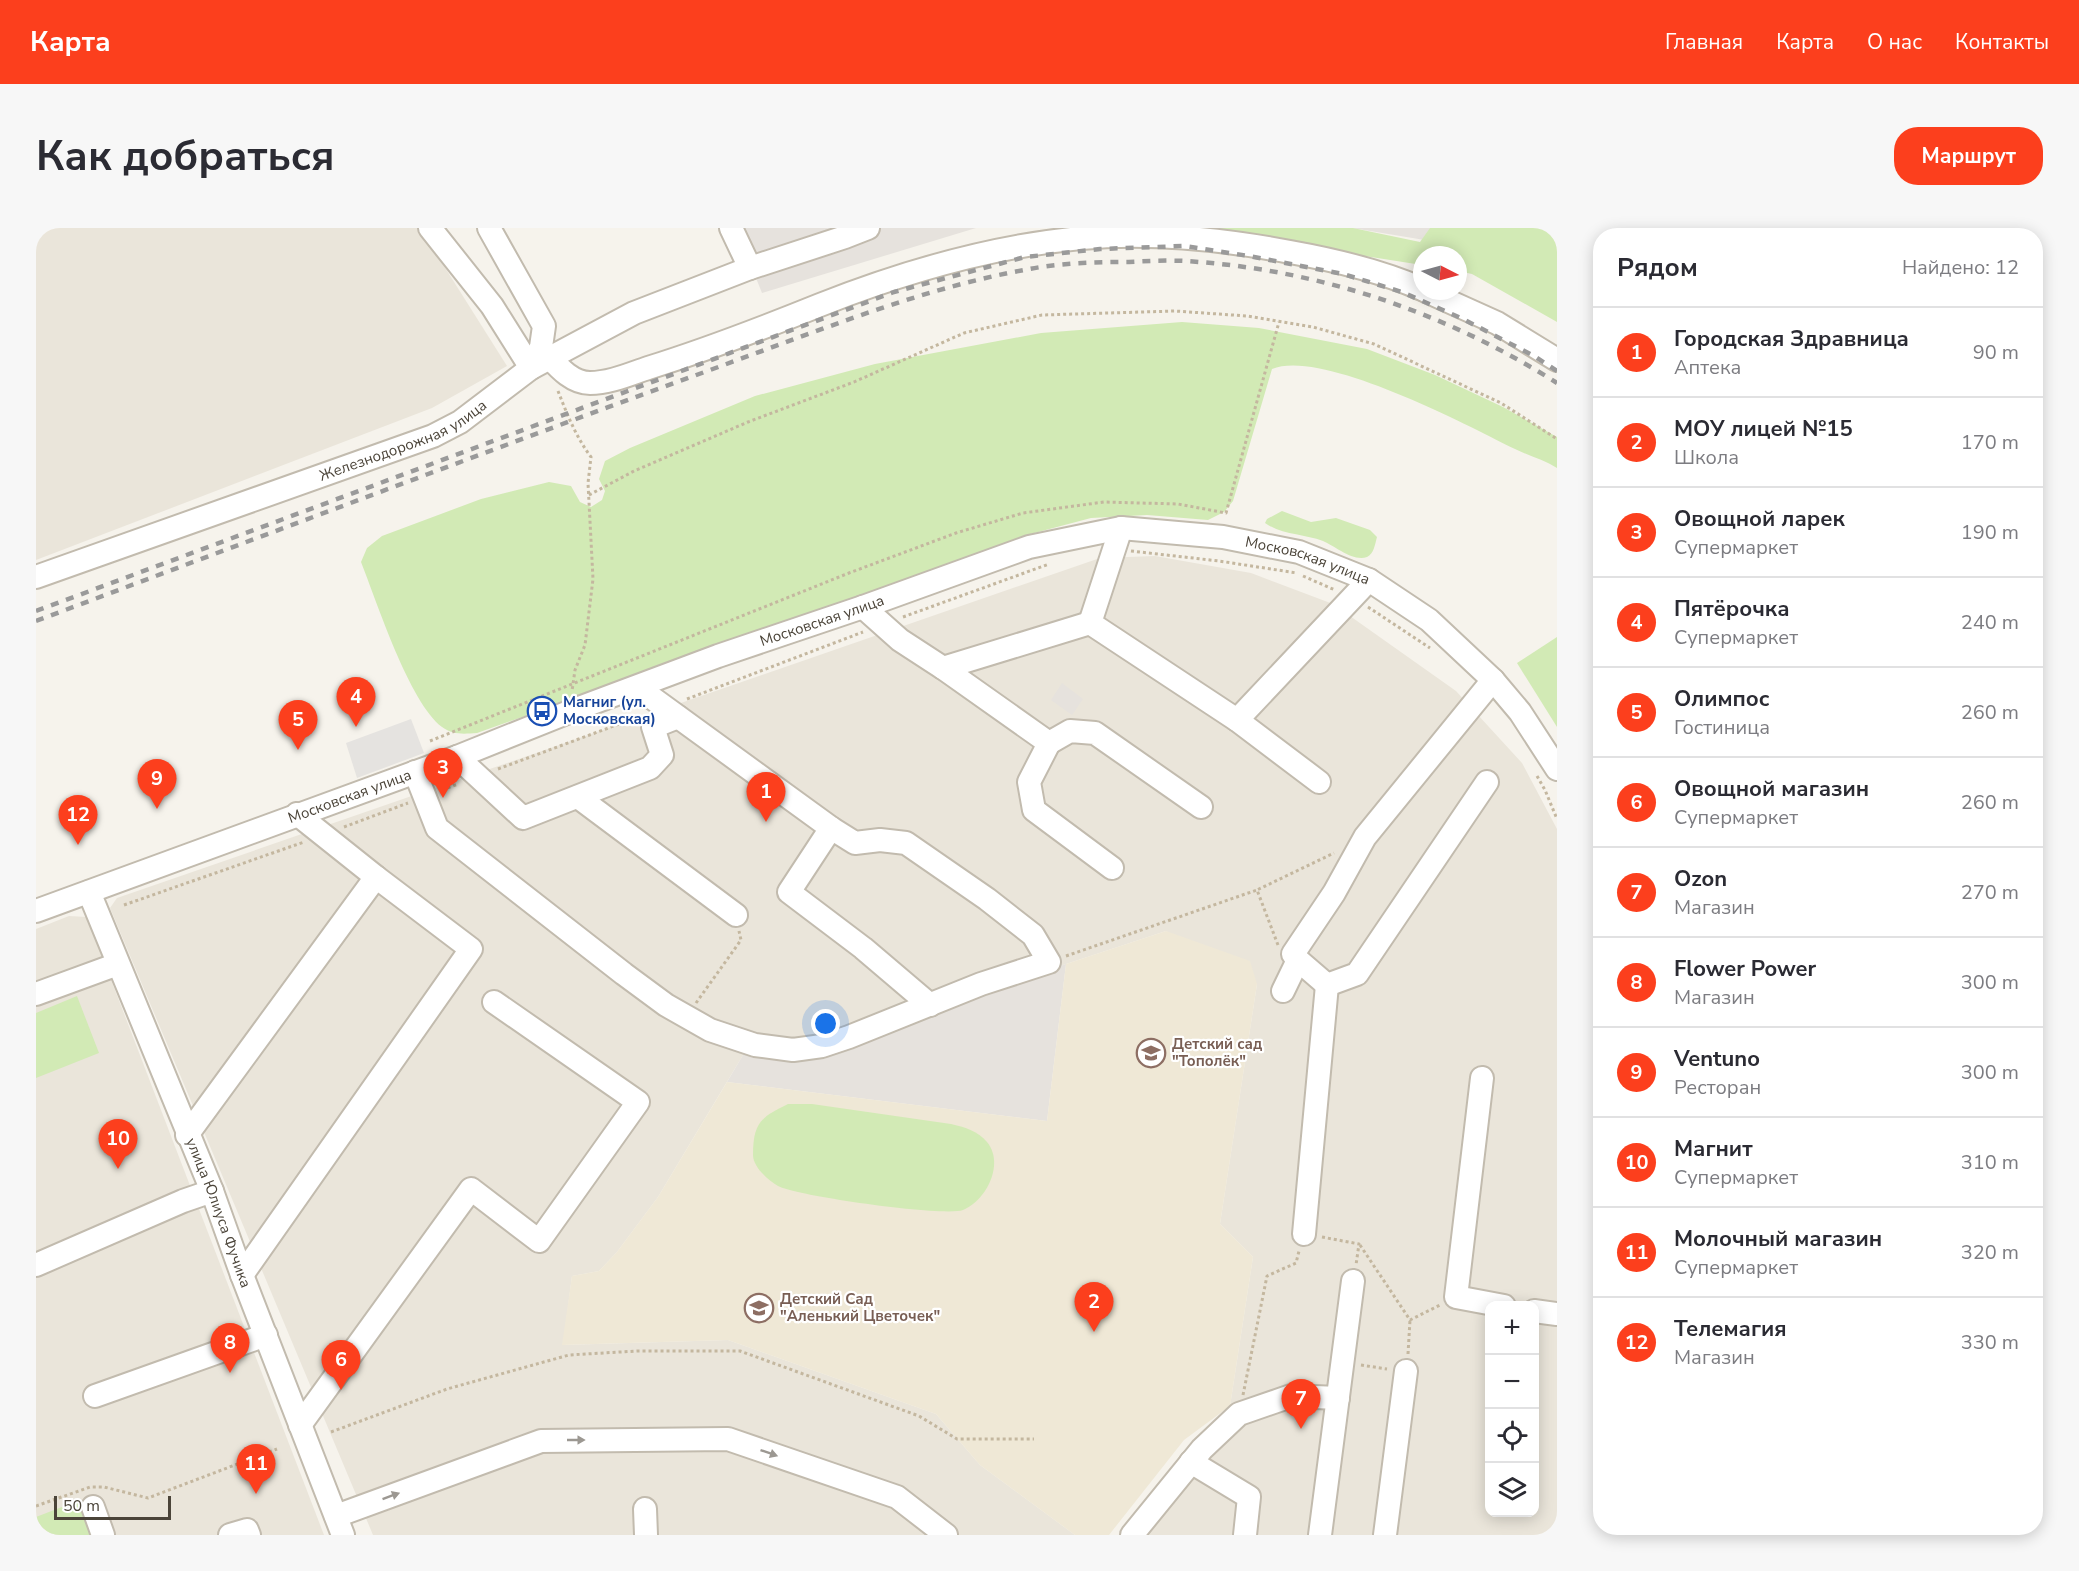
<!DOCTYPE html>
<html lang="ru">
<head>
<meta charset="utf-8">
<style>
	body { margin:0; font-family:"Nunito Sans",sans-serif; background:#f7f7f7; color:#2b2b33 }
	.controls { position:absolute; right:18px; bottom:18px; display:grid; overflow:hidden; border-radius:12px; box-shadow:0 3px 15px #0003 }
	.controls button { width:54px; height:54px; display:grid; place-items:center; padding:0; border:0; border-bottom:2px solid #e1e1e2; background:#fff; color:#2b2b33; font:30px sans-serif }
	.compass { position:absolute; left:1377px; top:18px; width:54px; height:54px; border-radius:50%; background:#fff; box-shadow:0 3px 15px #0003; rotate:96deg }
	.scale { position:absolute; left:18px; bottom:15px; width:117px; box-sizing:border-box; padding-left:6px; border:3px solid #4b4439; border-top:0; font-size:16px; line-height:21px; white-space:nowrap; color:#4b4439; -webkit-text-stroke:4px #fff; paint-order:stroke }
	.you { position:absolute; left:790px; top:796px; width:21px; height:21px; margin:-15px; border:4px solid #fff; border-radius:50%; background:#1a73e8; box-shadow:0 0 0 9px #1a73e833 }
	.badge { display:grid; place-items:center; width:39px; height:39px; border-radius:50%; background:#fc3f1d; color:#fff; font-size:20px; font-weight:700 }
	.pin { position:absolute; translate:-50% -50px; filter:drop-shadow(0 2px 3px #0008) }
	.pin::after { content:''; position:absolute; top:32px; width:21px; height:18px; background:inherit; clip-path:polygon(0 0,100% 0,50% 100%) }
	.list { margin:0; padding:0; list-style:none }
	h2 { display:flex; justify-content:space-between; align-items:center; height:78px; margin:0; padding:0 24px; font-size:26px }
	h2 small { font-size:20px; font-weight:400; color:#7c7c81 }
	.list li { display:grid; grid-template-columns:39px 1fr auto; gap:18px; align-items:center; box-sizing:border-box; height:90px; padding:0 24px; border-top:2px solid #e1e1e2 }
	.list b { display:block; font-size:22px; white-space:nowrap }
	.list p { margin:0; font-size:20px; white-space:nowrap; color:#7c7c81 }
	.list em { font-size:20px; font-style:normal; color:#7c7c81 }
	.icon { flex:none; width:33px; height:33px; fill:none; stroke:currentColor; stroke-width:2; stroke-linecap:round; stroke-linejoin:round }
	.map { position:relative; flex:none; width:1521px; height:1307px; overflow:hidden; border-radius:24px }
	header { display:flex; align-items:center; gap:36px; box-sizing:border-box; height:84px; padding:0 30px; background:#fc3f1d; color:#fff }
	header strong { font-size:28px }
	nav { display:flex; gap:33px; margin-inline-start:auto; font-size:21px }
	.intro { display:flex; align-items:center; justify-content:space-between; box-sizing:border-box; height:144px; padding:0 36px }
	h1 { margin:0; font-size:42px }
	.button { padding:15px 27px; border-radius:24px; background:#fc3f1d; color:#fff; font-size:21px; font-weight:700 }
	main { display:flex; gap:36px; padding:0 36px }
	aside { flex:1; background:#fff; border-radius:24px; box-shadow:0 3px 15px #0003 }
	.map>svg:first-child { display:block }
	.residential { fill:#eae5da; fill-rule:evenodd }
	.industrial { fill:#e6e2dd }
	.education { fill:#efe8d6 }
	.green { fill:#d2eab5 }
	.parking { fill:#e5e3e0 }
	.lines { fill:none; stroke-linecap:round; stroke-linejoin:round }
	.minor-casing { stroke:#c2bbae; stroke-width:26 }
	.path { stroke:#c4b79f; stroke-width:3; stroke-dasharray:3 3; stroke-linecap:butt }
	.minor { stroke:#fff; stroke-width:22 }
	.rail { stroke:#9a9a9a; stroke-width:4.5; stroke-dasharray:8 8; stroke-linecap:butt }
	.oneway { fill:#9c9892 }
	.labels { text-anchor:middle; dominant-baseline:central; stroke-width:4.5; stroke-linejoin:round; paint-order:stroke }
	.street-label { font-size:15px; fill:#4b4439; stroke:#fff }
	.transit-label { font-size:15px; font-weight:bold; fill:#164399; stroke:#fff; text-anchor:start }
	.education-label { font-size:15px; font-weight:bold; fill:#785e54; stroke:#fff; text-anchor:start }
</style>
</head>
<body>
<header>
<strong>Карта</strong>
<nav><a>Главная</a><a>Карта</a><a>О нас</a><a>Контакты</a></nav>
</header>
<div class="intro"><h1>Как добраться</h1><a class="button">Маршрут</a></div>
<main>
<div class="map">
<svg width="1521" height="1307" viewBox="0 0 1521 1307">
	<rect width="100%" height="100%" fill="#f6f3ec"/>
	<g class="residential">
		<polygon points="0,0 384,0 471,138 396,180 0,332"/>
		<path d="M1119 328 1215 345 1297 376 1420 463 1486 535 1521 601V1307H1106L1173 1225 1256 1157 1194 1178 1217 1029 1184 996 1221 756 1130 703 1030 736 780 823 707 827 622 969 581 1024 563 1043 536 1048 527 1117 692 1112 900 1186 944 1237 1039 1307H337L74 680 81 670 1064 330ZM1454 1078H1498V1284H1454Z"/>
		<polygon points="33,688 51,689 288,1307 0,1307 0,701"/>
	</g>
	<g class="industrial">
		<polygon points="700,0 940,0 726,65"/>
		<polygon points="1316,0 1451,0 1437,20"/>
		<polygon points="1026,455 1047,471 1036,487 1015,472"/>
		<polygon points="1030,736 1011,893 691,854 707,827 780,823"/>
	</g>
	<polygon class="education" points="1130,703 1214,733 1221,756 1184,996 1217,1029 1194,1178 1148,1212 1073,1307 1039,1307 944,1237 900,1186 692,1112 526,1117 536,1048 563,1043 581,1024 622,969 691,854 1011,893 1030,736"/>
	<g class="green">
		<polygon points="1181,0 1317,0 1384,14 1394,0 1521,0 1521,94 1436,46 1422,43 1422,27 1386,27 1386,37 1182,5"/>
		<path d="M1146 94 1223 100 1331 121 1399 147 1467 179 1521 209V240C1508 232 1493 228 1479 221 1431 197 1285 120 1236 141L1197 273 1188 284 1172 292 1111 287 1055 290 987 308 818 372 441 505C427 506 417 507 406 499 373 474 341 374 325 334L331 320 346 308 445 271 513 254 535 258 544 274 555 279 566 272 569 263 563 251 569 233 594 220 719 168 839 136 1005 105Z"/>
		<path d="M1246 283 1275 294 1300 290 1334 302 1341 309C1339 316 1338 326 1331 329 1317 334 1299 318 1287 313 1268 306 1246 307 1229 295L1231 291Z"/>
		<polygon points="1521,409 1521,499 1481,435"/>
		<polygon points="41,768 63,825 0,850 0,785"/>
		<path d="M752 876H776L915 896C928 899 942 903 951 914 969 936 950 973 927 982 908 989 760 968 742 958 732 952 717 939 717 927 717 895 725 889 752 876Z"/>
		<polygon points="44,1272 58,1307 0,1307 0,1289"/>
	</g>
	<polygon class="parking" points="375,491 388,525 321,550 310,515"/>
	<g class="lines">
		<g class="minor-casing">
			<g id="minor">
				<polyline points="394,0 456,78 495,140"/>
				<polyline points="453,0 508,98 505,119 495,140"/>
				<polyline points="695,0 714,40"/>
				<polyline points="1390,63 1461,95 1521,132"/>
				<path d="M513 129C524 141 537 155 554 155 574 155 594 146 612 140 670 122 727 100 784 77 865 45 958 18 1045 10 1114 4 1186 11 1254 24 1299 32 1345 43 1386 61"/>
				<path id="s1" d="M0 349 397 208 424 194 495 140 598 85 714 40 809 9 832 0"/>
				<polyline points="827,379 864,412 907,440 1013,515 993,554 998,582 1076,640"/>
				<polyline points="1054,395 1201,492 1333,352"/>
				<polyline points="1054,395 1085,300"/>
				<polyline points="907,440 1054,395"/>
				<polyline points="1201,492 1283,554"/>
				<polyline points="1013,515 1034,503 1059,505 1165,579"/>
				<polyline points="421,529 487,590 614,540 626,527 617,499 642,489"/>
				<polyline points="379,544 401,600 588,746 630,777 674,802 719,817 757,822 786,818 813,809 945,756 1013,734 997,707 951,671 870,615 844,612 819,615 795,600 601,459"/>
				<polyline points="542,569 700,687"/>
				<polyline points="795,600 753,664 827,720 894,777"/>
				<path id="s2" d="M53 664 176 963 206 1047 307 1307"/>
				<path id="s3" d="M0 683 421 529 543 480 682 428 827 379 993 319 1085 300 1187 309 1263 324 1333 352 1393 392 1457 452 1484 484 1521 541"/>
				<polyline points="1262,732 1291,757 1321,746 1451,554"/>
				<polyline points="1247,763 1262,732 1257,726 1298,665 1329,609 1457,452"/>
				<polyline points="0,766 82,736"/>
				<polyline points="1446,850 1420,1069 1468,1078"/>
				<polyline points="151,907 340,649"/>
				<polyline points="1268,1006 1291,757"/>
				<polyline points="0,1037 147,973 176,963"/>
				<polyline points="206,1047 435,721 340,649 261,586"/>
				<polyline points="1498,1083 1521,1086"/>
				<polyline points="59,1168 230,1107"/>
				<polyline points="264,1197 435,961 503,1013 602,874 458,774"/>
				<polyline points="1155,1234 1213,1269 1209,1307"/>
				<polyline points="57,1279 67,1307"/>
				<polyline points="609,1281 610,1307"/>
				<polyline points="300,1288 505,1213 692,1211 861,1269 910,1307"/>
				<polyline points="194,1307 211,1302 213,1307"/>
				<polyline points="1096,1307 1166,1221 1203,1186 1255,1168 1302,1170"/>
				<polyline points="1284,1307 1317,1053"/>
				<polyline points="1349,1307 1370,1143"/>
			</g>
		</g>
		<g class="path">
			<path d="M522 163C531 186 540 209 555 229L552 255 557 351 549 417 539 442 536 463"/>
			<polyline points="553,267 598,243 712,194 818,154 928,105 1006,87 1139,83 1211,88 1277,99 1338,116 1465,175 1521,211"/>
			<polyline points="1095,323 1183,333 1261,345"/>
			<polyline points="1267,348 1299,362"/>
			<polyline points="1332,379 1394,420"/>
			<polyline points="867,389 1013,336"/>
			<polyline points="651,471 827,404"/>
			<polyline points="394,513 813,345 920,305 987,285 1068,274 1142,276 1190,285 1243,94"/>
			<polyline points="462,541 602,489"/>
			<polyline points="1501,548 1509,562 1521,591"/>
			<polyline points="406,562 422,556"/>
			<polyline points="308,599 372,575"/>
			<polyline points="88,677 268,614"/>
			<polyline points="1242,717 1221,662 1298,625"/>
			<polyline points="1030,728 1221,662"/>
			<polyline points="660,775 705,712 703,703"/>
			<polyline points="1286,1009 1323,1016 1320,1037"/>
			<polyline points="1324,1017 1374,1092 1404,1077"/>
			<polyline points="1372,1126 1374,1092"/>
			<polyline points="1325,1137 1351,1141"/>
			<polyline points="1207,1167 1231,1048 1260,1035 1263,1023"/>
			<polyline points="295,1204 411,1161 533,1127 601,1123 704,1123 883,1188 921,1211 998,1211"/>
			<polyline points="0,1278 54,1259 68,1259 112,1270 241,1221"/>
		</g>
		<use href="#minor" class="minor"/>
		<g class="rail">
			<polyline points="0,383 858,64 989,29 1064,21 1148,18 1213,28 1307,46 1366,64 1427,91 1498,128 1521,143"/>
			<path d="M0 393C189 322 378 251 567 181 633 157 699 133 764 109 838 82 911 56 988 42 1022 35 1058 34 1093 34 1112 33 1131 32 1149 33 1282 41 1409 84 1521 155"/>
		</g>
	</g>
	<defs><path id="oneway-solid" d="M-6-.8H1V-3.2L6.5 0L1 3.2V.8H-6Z" transform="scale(1.5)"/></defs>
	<g class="oneway">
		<use href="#oneway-solid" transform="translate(540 1212)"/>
		<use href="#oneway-solid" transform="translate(733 1225) rotate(19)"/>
		<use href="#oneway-solid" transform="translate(355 1268) rotate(-20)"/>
	</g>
	<defs>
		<g id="bus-ring" transform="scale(1.5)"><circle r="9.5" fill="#fff" stroke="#1a4fb4" stroke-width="1.5"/><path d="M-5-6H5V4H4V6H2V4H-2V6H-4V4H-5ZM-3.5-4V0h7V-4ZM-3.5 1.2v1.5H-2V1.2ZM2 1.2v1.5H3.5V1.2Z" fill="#1a4fb4"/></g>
		<g id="school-ring" transform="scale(1.5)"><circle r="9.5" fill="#fff" stroke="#8d6e63" stroke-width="1.5"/><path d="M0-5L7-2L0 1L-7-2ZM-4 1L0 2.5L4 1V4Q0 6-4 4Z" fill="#8d6e63"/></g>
	</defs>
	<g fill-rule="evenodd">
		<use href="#bus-ring" x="506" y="483"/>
		<use href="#school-ring" x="1115" y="825"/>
		<use href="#school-ring" x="723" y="1080"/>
	</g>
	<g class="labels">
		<g class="street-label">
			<text stroke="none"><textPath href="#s1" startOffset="392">Железнодорожная улица</textPath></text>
			<text stroke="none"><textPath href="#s3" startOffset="1342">Московская улица</textPath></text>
			<text stroke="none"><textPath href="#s3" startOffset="838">Московская улица</textPath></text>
			<text stroke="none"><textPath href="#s3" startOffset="334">Московская улица</textPath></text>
			<text stroke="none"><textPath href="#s2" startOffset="346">улица Юлиуса Фучика</textPath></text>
		</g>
		<g class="transit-label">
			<text x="527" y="474">Магниг (ул.<tspan x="527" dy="17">Московская)</tspan></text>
		</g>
		<g class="education-label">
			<text x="1136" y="816">Детский сад<tspan x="1136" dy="17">"Тополёк"</tspan></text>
			<text x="744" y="1071">Детский Сад<tspan x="744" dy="17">"Аленький Цветочек"</tspan></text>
		</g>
	</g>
</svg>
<div class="controls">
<button>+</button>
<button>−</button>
<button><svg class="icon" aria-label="locate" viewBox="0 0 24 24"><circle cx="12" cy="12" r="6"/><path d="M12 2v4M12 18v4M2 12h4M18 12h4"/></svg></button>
<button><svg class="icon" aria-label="layers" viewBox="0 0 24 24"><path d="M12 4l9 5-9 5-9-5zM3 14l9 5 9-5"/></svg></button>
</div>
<svg class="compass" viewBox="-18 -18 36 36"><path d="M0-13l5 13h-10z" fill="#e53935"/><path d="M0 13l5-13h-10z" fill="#7c7c81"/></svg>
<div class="scale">50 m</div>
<div class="you"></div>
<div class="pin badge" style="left:730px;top:594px">1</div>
<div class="pin badge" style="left:1058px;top:1104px">2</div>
<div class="pin badge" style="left:407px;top:570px">3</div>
<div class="pin badge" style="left:320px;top:499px">4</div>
<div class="pin badge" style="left:262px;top:522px">5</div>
<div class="pin badge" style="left:305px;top:1162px">6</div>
<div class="pin badge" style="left:1265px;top:1201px">7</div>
<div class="pin badge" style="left:194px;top:1145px">8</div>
<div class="pin badge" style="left:121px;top:581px">9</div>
<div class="pin badge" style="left:82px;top:941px">10</div>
<div class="pin badge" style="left:220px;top:1266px">11</div>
<div class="pin badge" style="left:42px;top:617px">12</div>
</div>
<aside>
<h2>Рядом<small>Найдено: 12</small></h2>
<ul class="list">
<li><span class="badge">1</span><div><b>Городская Здравница</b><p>Аптека</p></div><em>90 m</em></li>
<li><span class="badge">2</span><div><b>МОУ лицей №15</b><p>Школа</p></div><em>170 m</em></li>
<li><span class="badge">3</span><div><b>Овощной ларек</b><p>Супермаркет</p></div><em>190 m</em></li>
<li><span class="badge">4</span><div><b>Пятёрочка</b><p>Супермаркет</p></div><em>240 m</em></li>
<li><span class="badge">5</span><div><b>Олимпос</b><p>Гостиница</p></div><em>260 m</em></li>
<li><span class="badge">6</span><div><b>Овощной магазин</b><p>Супермаркет</p></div><em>260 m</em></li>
<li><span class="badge">7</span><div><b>Ozon</b><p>Магазин</p></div><em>270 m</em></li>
<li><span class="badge">8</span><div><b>Flower Power</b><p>Магазин</p></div><em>300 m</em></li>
<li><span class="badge">9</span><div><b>Ventuno</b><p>Ресторан</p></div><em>300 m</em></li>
<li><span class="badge">10</span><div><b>Магнит</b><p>Супермаркет</p></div><em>310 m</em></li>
<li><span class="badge">11</span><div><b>Молочный магазин</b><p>Супермаркет</p></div><em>320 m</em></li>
<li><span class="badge">12</span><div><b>Телемагия</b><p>Магазин</p></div><em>330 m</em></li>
</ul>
</aside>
</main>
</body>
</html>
